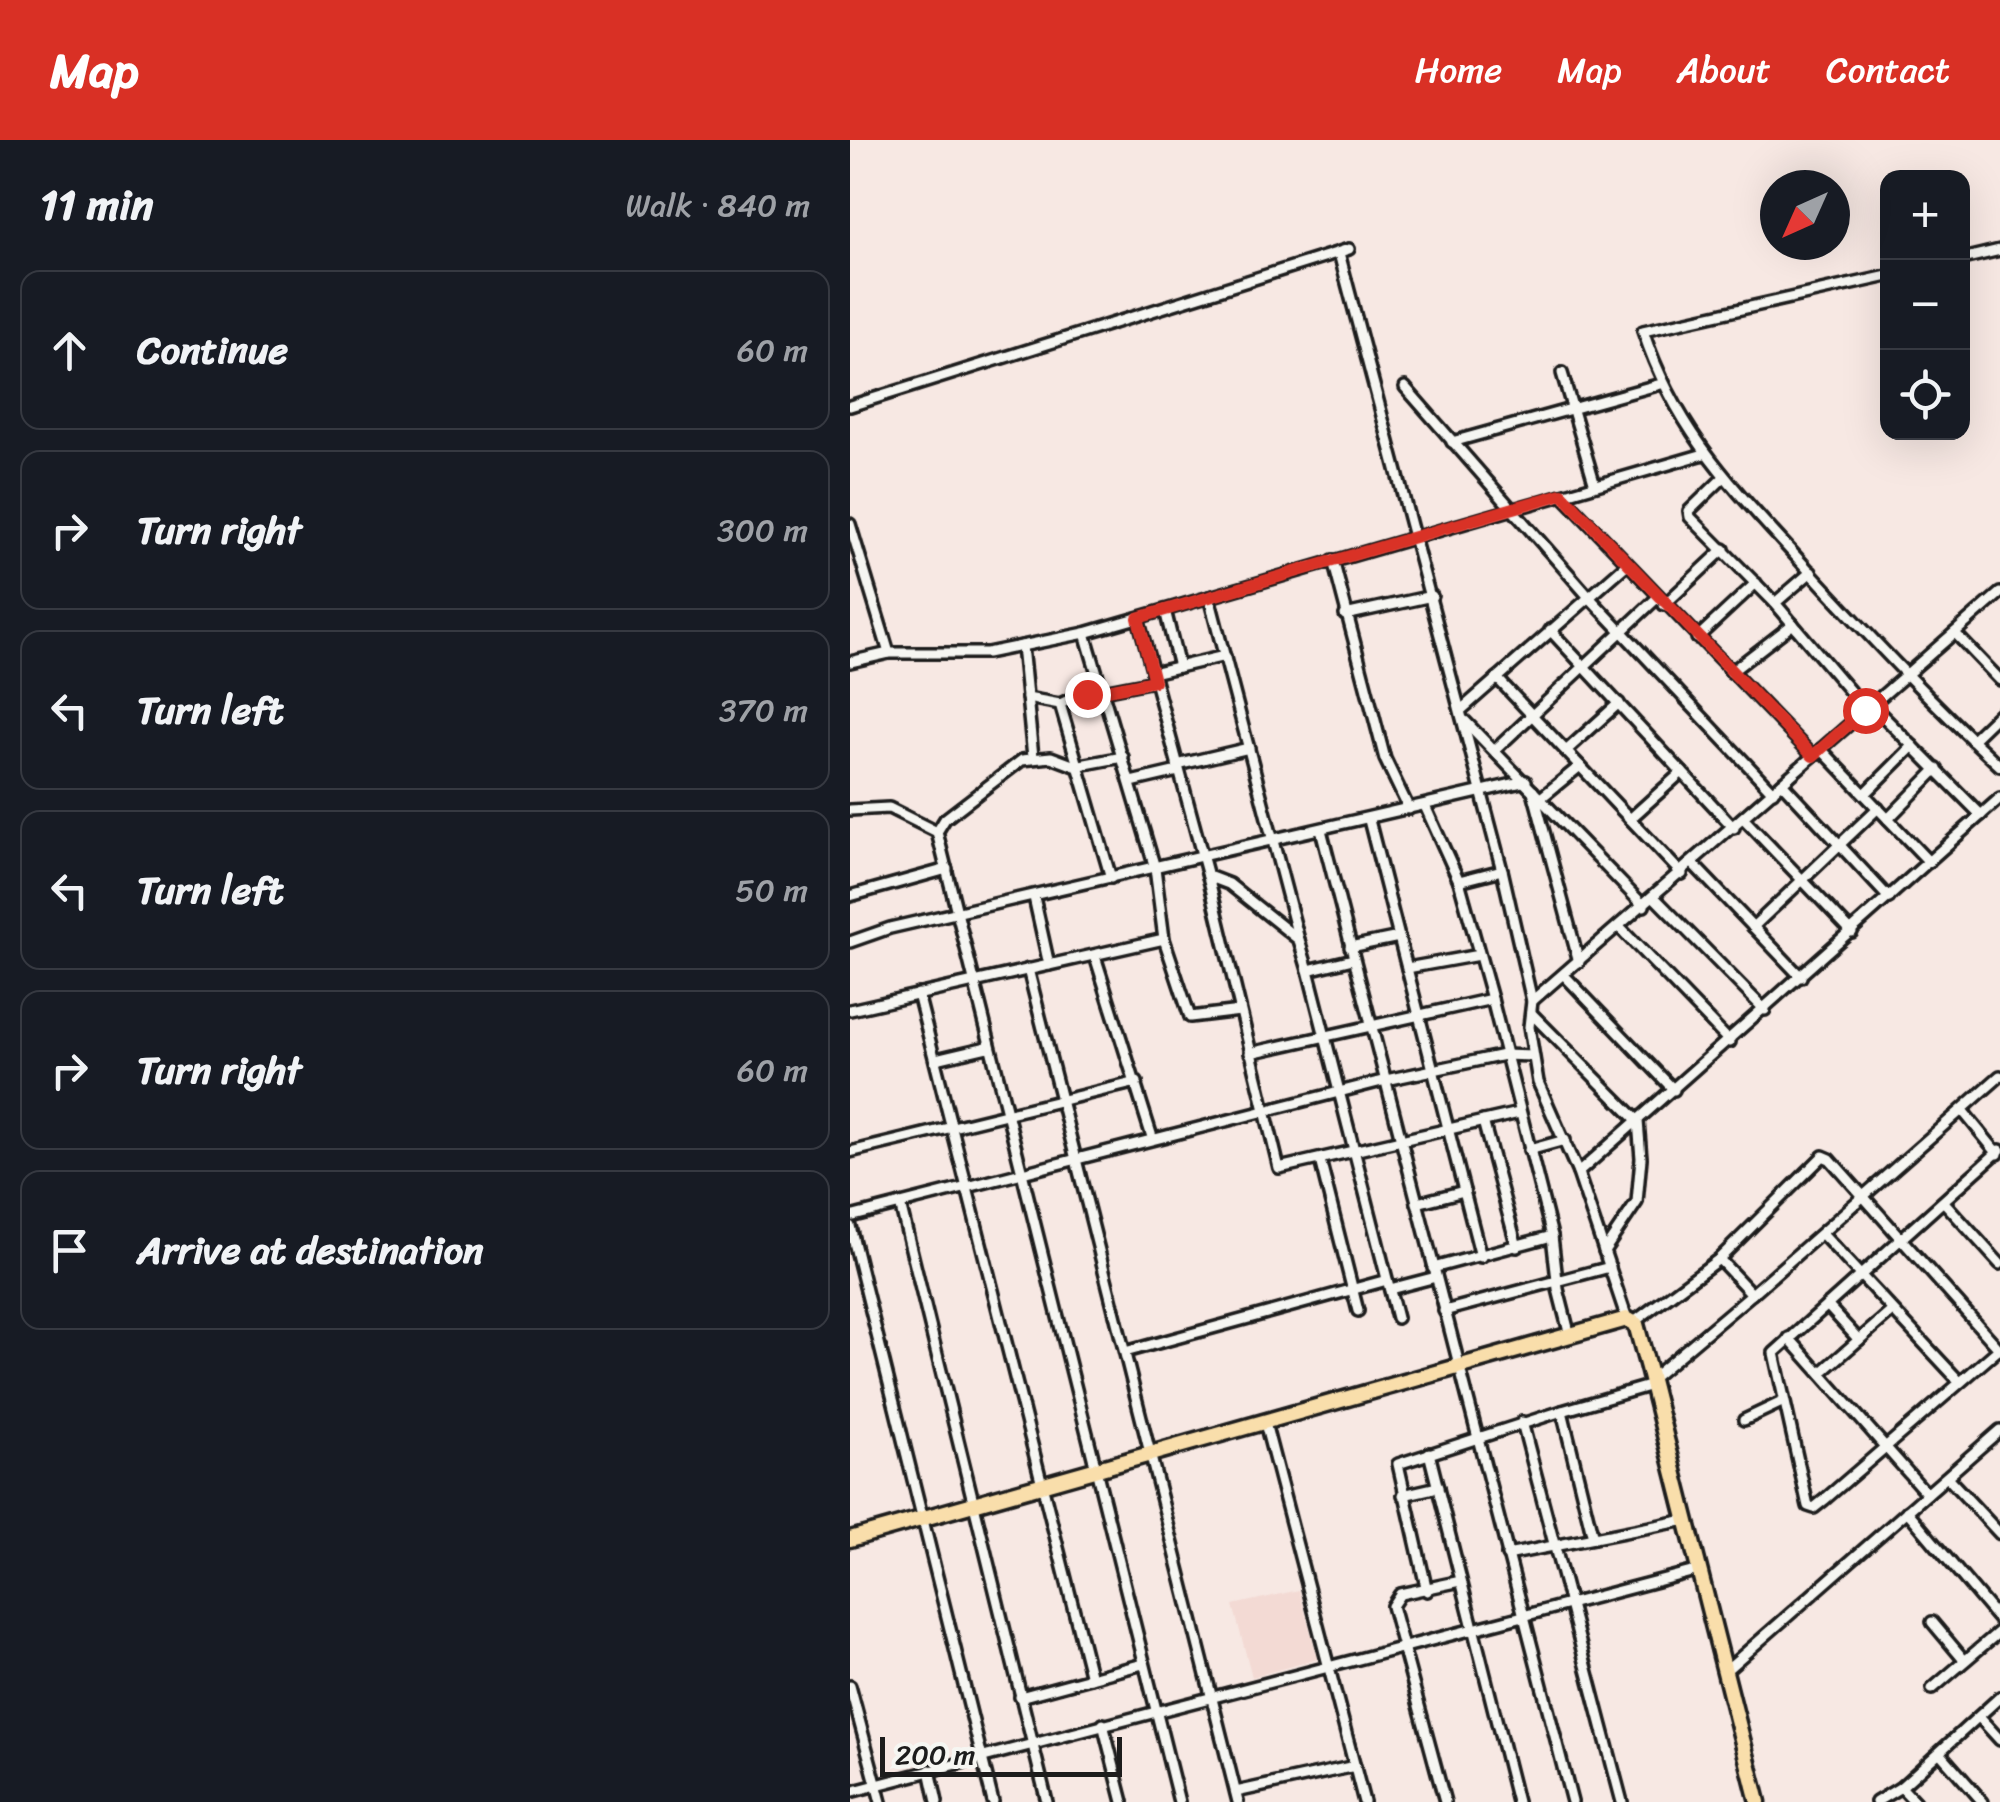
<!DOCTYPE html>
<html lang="en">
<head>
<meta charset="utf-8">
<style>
	body { margin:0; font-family:Sriracha,sans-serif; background:#242831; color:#f1f3f6 }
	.controls { position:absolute; right:30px; top:30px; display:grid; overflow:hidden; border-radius:20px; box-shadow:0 10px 40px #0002 }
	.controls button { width:90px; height:90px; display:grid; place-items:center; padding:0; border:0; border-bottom:2px solid #363941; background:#171b24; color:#f1f3f6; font:50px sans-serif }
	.compass { position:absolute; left:910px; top:30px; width:90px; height:90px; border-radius:50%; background:#171b24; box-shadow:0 10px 40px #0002; rotate:225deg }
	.scale { position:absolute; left:30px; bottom:25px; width:242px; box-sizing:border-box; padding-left:10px; border:5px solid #1c1c1c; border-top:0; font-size:28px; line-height:35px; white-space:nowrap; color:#1c1c1c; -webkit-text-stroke:8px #f6f6f2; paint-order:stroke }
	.stop { position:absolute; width:30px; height:30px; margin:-22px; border:8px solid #d93025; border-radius:50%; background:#fff }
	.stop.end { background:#d93025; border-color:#fff; box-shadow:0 2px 10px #0008 }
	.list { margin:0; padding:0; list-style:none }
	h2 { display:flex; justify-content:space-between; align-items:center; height:130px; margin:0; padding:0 40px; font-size:42px }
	h2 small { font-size:32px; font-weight:400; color:#9ea1a6 }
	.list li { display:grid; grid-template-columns:65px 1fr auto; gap:30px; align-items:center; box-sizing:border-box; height:160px; margin:0 20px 20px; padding:0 20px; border:2px solid #363941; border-radius:20px }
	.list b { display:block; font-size:38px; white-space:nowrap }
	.list em { font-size:32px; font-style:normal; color:#9ea1a6 }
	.icon { flex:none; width:55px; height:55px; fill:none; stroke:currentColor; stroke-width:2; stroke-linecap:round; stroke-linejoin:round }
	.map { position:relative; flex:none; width:1150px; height:1662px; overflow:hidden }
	header { display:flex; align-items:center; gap:60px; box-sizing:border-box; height:140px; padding:0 50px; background:#d93025; color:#fff }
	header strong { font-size:48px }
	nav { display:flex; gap:55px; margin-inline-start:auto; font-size:35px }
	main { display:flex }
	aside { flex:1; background:#171b24 }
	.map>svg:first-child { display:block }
	.built { fill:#f3dad4 }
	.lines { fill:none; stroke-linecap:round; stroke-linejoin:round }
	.street-casing { stroke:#1c1c1c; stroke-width:16 }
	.primary-casing { stroke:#1c1c1c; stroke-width:21 }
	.street { stroke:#f6f6f2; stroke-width:9 }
	.primary { stroke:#f9deab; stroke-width:14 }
	.route { stroke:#d93025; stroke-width:12 }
</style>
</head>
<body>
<header>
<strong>Map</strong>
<nav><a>Home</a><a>Map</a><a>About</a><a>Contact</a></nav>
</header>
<main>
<aside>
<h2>11 min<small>Walk · 840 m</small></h2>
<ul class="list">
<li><svg class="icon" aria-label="ahead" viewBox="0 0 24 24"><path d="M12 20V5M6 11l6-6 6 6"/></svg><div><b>Continue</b></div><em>60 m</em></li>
<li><svg class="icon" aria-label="right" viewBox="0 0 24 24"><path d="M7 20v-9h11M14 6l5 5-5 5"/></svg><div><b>Turn right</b></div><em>300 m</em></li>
<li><svg class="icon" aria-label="left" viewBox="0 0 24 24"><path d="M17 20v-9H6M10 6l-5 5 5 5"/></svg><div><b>Turn left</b></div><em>370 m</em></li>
<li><svg class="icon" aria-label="left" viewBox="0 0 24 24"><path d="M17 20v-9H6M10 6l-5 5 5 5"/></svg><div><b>Turn left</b></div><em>50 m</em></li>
<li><svg class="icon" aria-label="right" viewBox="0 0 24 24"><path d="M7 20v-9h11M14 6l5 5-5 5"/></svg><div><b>Turn right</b></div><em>60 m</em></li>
<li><svg class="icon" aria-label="arrive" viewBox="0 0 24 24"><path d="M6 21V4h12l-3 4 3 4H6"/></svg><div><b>Arrive at destination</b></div></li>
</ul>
</aside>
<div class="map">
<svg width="1150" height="1662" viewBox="0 0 1150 1662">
	<rect width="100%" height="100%" fill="#f7e8e3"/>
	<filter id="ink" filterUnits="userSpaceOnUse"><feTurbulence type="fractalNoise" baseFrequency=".01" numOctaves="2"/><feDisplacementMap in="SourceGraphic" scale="20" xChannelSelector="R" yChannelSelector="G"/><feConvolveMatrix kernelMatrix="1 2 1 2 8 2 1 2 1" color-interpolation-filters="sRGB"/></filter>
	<g filter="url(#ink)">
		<polygon class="built" points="449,1450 468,1519 402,1537 383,1465"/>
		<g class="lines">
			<g class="street-casing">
				<g id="street">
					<polyline points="489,113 652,730 682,861 679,887 688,942 728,1033 777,1179"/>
					<polyline points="1112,119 1150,110"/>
					<path d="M1038 136 793 191C828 297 889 353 962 434 1023 500 1084 565 1150 626"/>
					<polyline points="712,233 745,345"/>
					<polyline points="555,247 739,457 923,652"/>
					<polyline points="0,266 499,109"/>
					<polyline points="602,302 811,244"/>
					<polyline points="874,337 839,371 840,377 925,463 1015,569"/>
					<polyline points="712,355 963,616"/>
					<polyline points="0,384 39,513"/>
					<polyline points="483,420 535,619 559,669"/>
					<polyline points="359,457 449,800"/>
					<polyline points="925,463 961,432"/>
					<polyline points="814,465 874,409"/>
					<polyline points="315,470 329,527"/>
					<polyline points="495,475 582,456"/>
					<polyline points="288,478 360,744 429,1028 669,973"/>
					<polyline points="700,490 884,688"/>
					<polyline points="235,493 305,728 314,799 340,877 390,871"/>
					<polyline points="1105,493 1150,540"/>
					<polyline points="847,498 906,443"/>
					<polyline points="172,506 183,617"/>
					<polyline points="0,522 39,513 137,513 235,493 854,314"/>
					<polyline points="881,532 943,484"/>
					<polyline points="302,533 375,516"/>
					<polyline points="647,538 832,734"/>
					<polyline points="177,558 210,564"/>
					<polyline points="1021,564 1131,675"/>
					<polyline points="611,570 776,425"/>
					<polyline points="615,581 794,766"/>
					<polyline points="1122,600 1150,573"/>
					<polyline points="971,609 1079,722"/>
					<polyline points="645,610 807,458"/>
					<polyline points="717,610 769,563"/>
					<polyline points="327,625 399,608"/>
					<polyline points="281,642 328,631"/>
					<polyline points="932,643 1039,758"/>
					<polyline points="683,651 729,822"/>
					<polyline points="1015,654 1063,606"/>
					<polyline points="692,657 730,626"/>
					<polyline points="575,666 609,741 642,859 702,1096 708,1149 720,1196"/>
					<polyline points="0,670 39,668 87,692 329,1662"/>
					<polyline points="780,679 832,632"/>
					<polyline points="894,679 1002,792"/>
					<polyline points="1038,679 1087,629"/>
					<polyline points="519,680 631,1117"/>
					<polyline points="471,690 722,1662"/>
					<polyline points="87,692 95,679 172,620 201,617 225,626 273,617"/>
					<polyline points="843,724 951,837"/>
					<polyline points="358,736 379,744 449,800 458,830"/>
					<polyline points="261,738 210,564 227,556 304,541"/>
					<polyline points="609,741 652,730"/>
					<polyline points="0,756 97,729"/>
					<polyline points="184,757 199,825"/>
					<polyline points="804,757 915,870"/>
					<polyline points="769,787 880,902"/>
					<polyline points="903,787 1028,668"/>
					<polyline points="0,802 40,788 676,641"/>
					<polyline points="500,807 549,797"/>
					<polyline points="245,816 302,997"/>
					<polyline points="503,819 458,830 547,1178"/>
					<polyline points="557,828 629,815"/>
					<polyline points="178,829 388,1662"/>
					<polyline points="714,835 824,950"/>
					<polyline points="68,854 241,1538"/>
					<polyline points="682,861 1150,453"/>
					<polyline points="0,870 314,799"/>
					<polyline points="681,873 788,981 791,1018 787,1062 754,1111"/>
					<polyline points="400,913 642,859"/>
					<polyline points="86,919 137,907"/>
					<polyline points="1112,970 1148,1014"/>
					<polyline points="633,981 667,1107"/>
					<polyline points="679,1010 715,1000"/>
					<polyline points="0,1012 287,942"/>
					<polyline points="470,1020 508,1171"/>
					<polyline points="728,1033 1150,658"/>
					<polyline points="1094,1062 1150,1124"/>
					<polyline points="567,1063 614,1051"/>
					<polyline points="50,1064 197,1662"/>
					<polyline points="0,1077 536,940 654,915 682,916"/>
					<polyline points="0,1086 143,1662"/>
					<polyline points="973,1095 1110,1242"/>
					<polyline points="869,1119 973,1016 980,1019 1150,1210"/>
					<polyline points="583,1128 702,1096"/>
					<polyline points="540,1149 586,1137"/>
					<polyline points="977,1165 1009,1200"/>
					<polyline points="594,1171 760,1127"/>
					<polyline points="784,1182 869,1119 902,1154 1150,936"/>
					<polyline points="939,1198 1077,1354"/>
					<polyline points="1149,1209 974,1360 964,1368 958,1366 924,1213 1150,1010"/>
					<polyline points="275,1212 537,1140"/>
					<polyline points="971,1233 1042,1171"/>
					<polyline points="801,1239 902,1154"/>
					<polyline points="712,1271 802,1245"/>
					<polyline points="894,1280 932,1262"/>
					<polyline points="672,1282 772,1662"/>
					<polyline points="415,1283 514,1662"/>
					<polyline points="579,1313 667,1662"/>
					<polyline points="1097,1337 1150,1394"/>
					<polyline points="553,1355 588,1347"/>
					<polyline points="1057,1371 1150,1481"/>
					<polyline points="657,1415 836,1380"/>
					<polyline points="577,1451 548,1324 712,1271 743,1398"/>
					<polyline points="1082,1482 1114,1520"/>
					<polyline points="875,1531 1150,1290"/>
					<polyline points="0,1546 31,1662"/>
					<polyline points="1082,1549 1150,1491"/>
					<polyline points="170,1557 293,1524"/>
					<polyline points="1129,1577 1150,1600"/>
					<polyline points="253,1584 273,1662"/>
					<polyline points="1090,1613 1133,1662"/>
					<polyline points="80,1630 87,1662"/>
					<polyline points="1051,1647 1065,1662"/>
					<polyline points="0,1652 849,1430"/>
					<polyline points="386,1652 505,1626"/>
					<polyline points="595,1662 542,1466 550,1454 611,1441"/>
					<polyline points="1026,1662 1051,1647 1150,1557"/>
				</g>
			</g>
			<g class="primary-casing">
				<polyline id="primary" points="0,1399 777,1179 786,1184 798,1228 908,1662"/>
			</g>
			<use href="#street" class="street"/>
			<use href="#primary" class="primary"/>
		</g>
	</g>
	<g class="lines" filter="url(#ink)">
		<polyline class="route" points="237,554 304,541 288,478 712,354 963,616 1015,570"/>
	</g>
</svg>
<div class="controls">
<button>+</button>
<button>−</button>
<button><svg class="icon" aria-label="locate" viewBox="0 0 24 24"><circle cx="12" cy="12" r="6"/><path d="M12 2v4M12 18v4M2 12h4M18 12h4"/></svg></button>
</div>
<svg class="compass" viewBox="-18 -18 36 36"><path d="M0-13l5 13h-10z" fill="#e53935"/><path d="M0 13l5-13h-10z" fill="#9ea1a6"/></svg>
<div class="scale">200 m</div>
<div class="stop" style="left:1015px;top:570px"></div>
<div class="stop end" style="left:237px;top:554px"></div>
</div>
</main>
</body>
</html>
